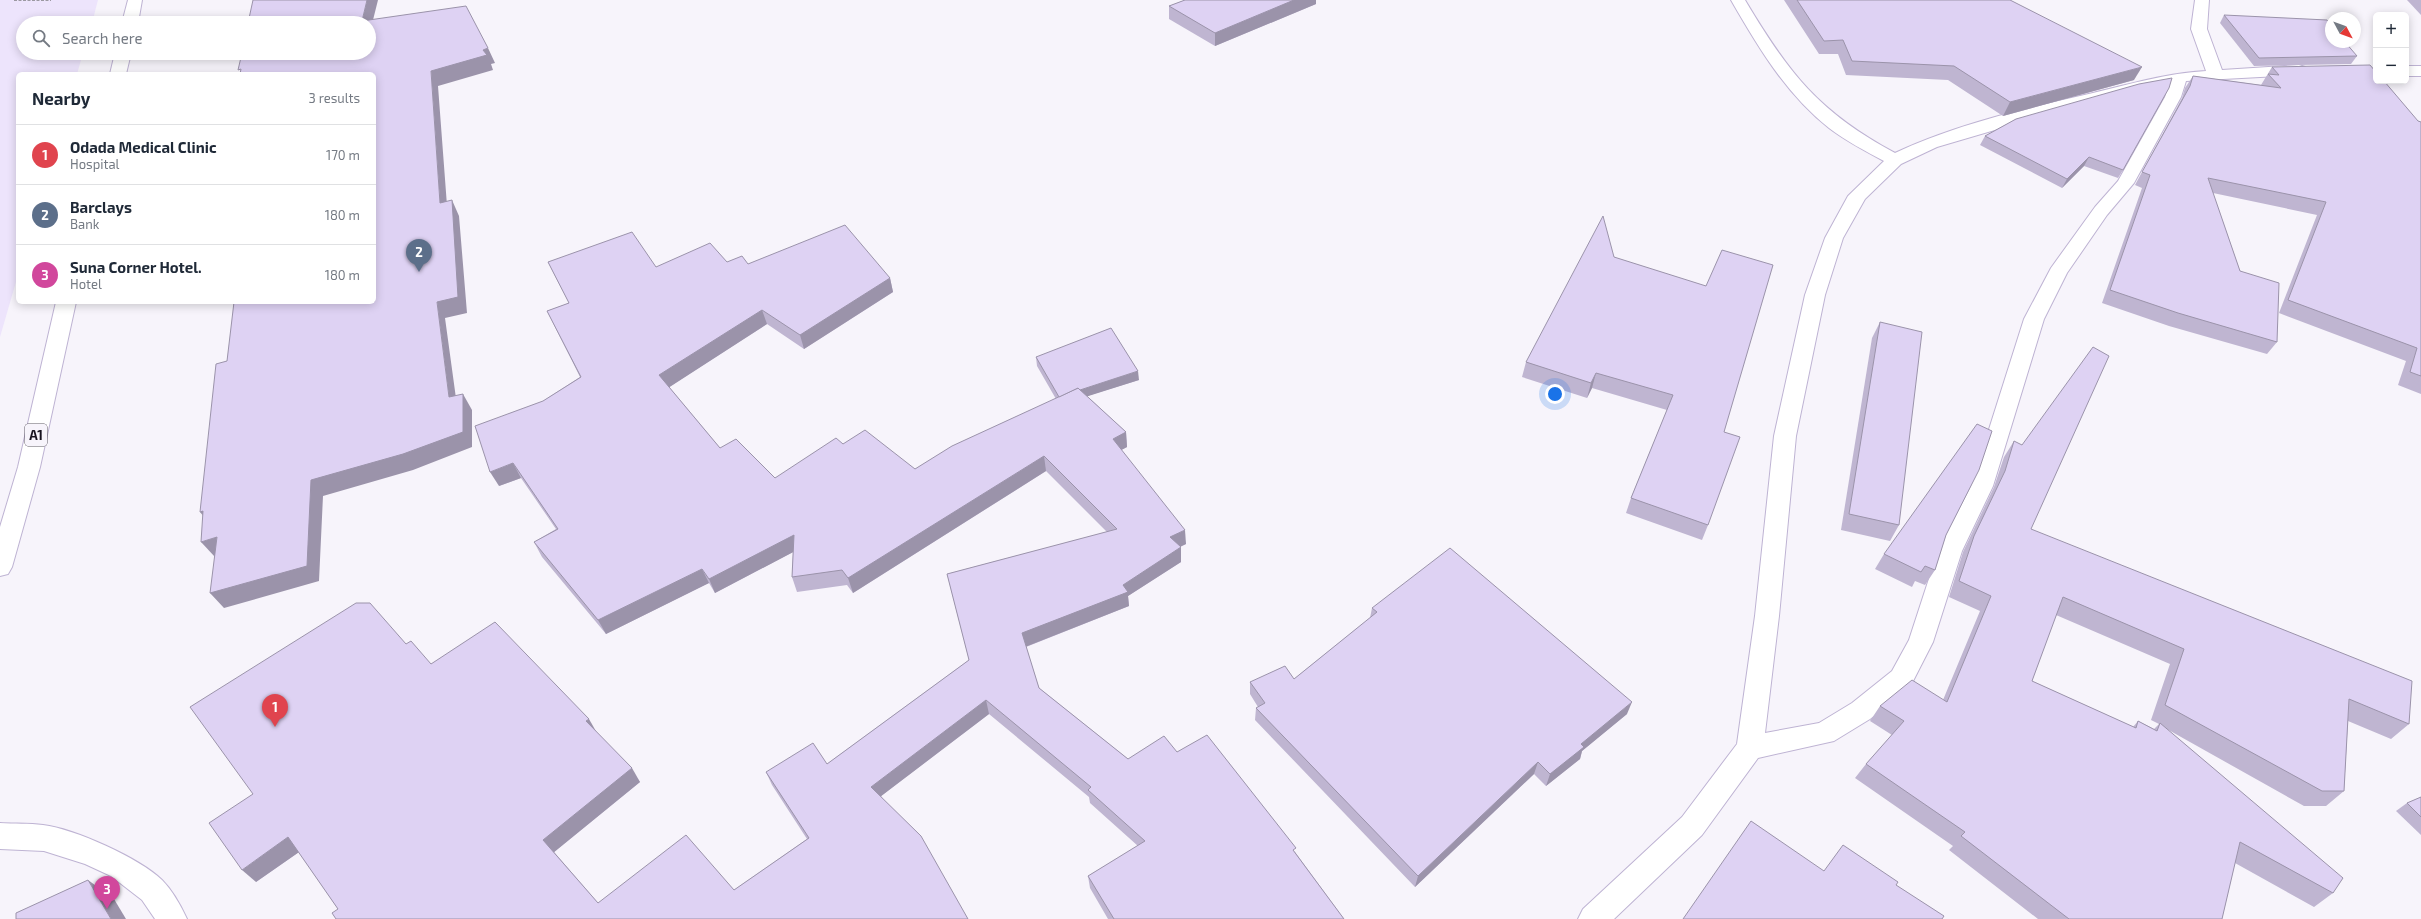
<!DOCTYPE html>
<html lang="en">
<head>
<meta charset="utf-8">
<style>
	body { margin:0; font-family:"Exo 2",sans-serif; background:#f2f2f3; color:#1f2937 }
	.controls { position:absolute; right:12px; top:12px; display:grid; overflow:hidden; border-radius:6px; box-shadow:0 2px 10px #0003 }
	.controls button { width:36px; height:36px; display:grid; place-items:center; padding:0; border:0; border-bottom:1px solid #e0e1e3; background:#fff; color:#1f2937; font:20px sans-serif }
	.compass { position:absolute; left:2325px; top:12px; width:36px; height:36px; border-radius:50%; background:#fff; box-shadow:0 2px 10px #0003; rotate:131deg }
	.you { position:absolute; left:1555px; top:394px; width:14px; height:14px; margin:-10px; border:3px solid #fff; border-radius:50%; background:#1a73e8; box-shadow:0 0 0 6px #1a73e833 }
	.badge { display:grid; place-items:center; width:26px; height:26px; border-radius:50%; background:#0a7222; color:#fff; font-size:13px; font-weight:700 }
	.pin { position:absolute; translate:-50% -33px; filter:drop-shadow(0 1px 2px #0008) }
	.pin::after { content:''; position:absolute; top:21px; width:14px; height:12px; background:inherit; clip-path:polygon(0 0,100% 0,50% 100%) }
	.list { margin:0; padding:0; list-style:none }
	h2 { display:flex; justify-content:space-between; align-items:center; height:52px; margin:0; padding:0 16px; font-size:17px }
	h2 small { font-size:13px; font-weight:400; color:#747a83 }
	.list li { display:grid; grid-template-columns:26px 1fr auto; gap:12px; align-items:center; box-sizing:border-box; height:60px; padding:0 16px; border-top:1px solid #e0e1e3 }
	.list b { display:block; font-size:15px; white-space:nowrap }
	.list p { margin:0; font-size:13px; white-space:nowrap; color:#747a83 }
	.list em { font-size:13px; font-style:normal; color:#747a83 }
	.icon { flex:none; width:22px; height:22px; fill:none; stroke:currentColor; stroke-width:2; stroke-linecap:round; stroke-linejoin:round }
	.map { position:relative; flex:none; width:2421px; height:919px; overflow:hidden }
	.search { position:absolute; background:#fff; box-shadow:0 2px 10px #0003; left:16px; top:16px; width:360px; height:44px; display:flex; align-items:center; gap:10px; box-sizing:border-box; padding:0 14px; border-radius:22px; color:#747a83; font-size:15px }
	.panel { position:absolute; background:#fff; box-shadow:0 2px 10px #0003; left:16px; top:72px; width:360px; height:232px; border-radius:6px }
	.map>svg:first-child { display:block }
	.built { fill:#ede4fc }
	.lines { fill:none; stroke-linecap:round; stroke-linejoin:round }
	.minor-casing { stroke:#beb3d3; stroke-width:2 }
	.highway-casing { stroke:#beb3d3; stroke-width:2 }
	.path { stroke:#9b98a1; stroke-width:2; stroke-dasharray:3 1.5; stroke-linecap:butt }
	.minor { fill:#fff; fill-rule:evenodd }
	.highway { fill:#fff; fill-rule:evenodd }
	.wall { fill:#bfb5d1; fill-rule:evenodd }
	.shaded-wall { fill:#9b93aa }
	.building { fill:#ded2f3; stroke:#9b93aa }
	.labels { text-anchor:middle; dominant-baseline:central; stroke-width:3; stroke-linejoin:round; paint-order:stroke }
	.shield { fill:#f7f4fb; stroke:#5a5660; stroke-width:1 }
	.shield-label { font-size:13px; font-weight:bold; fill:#17121e }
</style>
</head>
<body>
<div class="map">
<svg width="2421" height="919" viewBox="0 0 2421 919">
	<rect width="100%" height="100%" fill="#f7f4fb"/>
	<polygon class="built" points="0,0 98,0 92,23 23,23 23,53 83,53 77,74 18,74 18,275 0,337"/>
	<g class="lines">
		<g class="minor-casing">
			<g id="minor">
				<path d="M1731 0H1745C1789 74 1819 112 1895 153 1957 124 2027 108 2093 93 2131 84 2167 73 2206 71L2191 29 2195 0H2209L2207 29 2222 70 2299 65 2305 67 2307 70 2305 73 2299 75 2186 81 2181 97 2134 183 2107 215 2067 273 2044 319 1993 486 1962 551 1933 642 1910 687 1870 719 1834 741 1758 758 1702 835 1614 919H1578L1583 909 1682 817 1737 744 1755 616 1774 436 1805 295 1825 238 1848 196 1884 161C1865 151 1846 141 1829 128 1786 94 1758 47 1731 0ZM2169 84 2165 97 2118 181 2095 207 2051 268 2024 319 1971 486 1938 551 1909 640 1892 671 1852 703 1819 723 1765 733 1779 616 1796 436 1825 295 1843 238 1865 199 1901 164 1937 147 2063 110Z"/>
				<rect x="2406" y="66" width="15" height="10"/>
				<path d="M0 823C14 824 29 823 43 825 75 829 139 858 162 880 172 890 181 906 187 919H155L142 900 111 876 85 864 44 851 0 849Z"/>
			</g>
		</g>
		<g class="highway-casing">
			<g id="highway">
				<polygon points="128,0 142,0 138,23 122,23"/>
				<polygon points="115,53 131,53 126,74 110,74"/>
				<polygon points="56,302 76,302 40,467 12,567 8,574 0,576 0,527 18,467"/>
			</g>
		</g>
		<polyline class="path" points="14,0 51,0"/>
		<use href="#minor" class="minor"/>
		<use href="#highway" class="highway"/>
	</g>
	<g class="wall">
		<polygon points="1185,0 1316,0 1316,4 1215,46 1169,19 1169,6"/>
		<polygon points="1784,0 2010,0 2134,80 2003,116 1948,80 1846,75 1838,54 1819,54"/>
		<polygon points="2407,0 2421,0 2421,15"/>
		<polygon points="2224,15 2357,56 2351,64 2254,66 2220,23"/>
		<polygon points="2272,67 2421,122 2421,394 2398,385 2406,361 2279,313 2317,215 2213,193 2240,271 2277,342 2267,354 2169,326 2102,303 2142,188 2135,185 2182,98 2185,88 2193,76 2261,85"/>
		<polygon points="2016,119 2123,170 2118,178 2084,166 2062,188 1980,145 1985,136"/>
		<polygon points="1614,257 1724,432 1708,525 1702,540 1626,513 1631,498 1667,410 1592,388 1587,398 1522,377 1526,362"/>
		<polygon points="548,262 656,267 727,262 748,264 890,278 893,292 804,349 767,324 669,387 720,448 775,478 843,444 915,469 1056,399 1037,366 1036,357 1139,380 1087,396 1126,432 1127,447 1121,450 1186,544 1180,547 1181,562 1128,596 1129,606 1026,647 1039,688 1128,759 1177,752 1295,852 1344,919 1108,919 1090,888 1088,876 1138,846 1090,803 1089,797 989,714 881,796 968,919 338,909 299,852 256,882 253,794 406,644 431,664 597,733 640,782 554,852 598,903 734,890 807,839 772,785 766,772 827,764 969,660 947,574 1107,532 1046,471 853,593 847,585 797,592 792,577 793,552 715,593 709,583 606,634 542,557 534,542 556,529 521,478 499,486 543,401 580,377 547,311 569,303 555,276"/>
		<polygon points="1880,322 1899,525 1890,541 1841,530 1872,338"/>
		<path d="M2014 441 2031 529 2409 724 2391 739 2348 721 2344 791 2326 806H2304L2165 728 2333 893 2314 907 2235 863 2222 919H2038L1949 850 1953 846 1855 778 1866 764 1892 735 1870 721 1880 706 1943 700 1980 611 1949 597 1963 552 1994 487 2004 457ZM2056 615 2170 664 2151 720 2159 724 2154 729 2138 721 2133 727 2032 681Z"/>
		<polygon points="1946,535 1935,570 1925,585 1915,581 1912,587 1875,569 1884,554"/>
		<polygon points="1372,608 1627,714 1582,751 1580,759 1546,786 1534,774 1415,887 1255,720 1256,708 1258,707 1250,694 1250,682 1294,679 1370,618"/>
		<polygon points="2421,797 2421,835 2396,811 2407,803"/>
	</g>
	<g class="shaded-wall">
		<polygon points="367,0 378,0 369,36 362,21"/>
		<polygon points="1294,0 1316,0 1316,4 1215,46 1215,33"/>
		<polygon points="488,48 495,63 491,64 493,70 438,86 448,219 440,203 431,71 483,50"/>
		<polygon points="2142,67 2134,80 2003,116 2010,102"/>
		<polygon points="2089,157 2084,166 2062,188 2067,179"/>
		<polygon points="452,200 459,216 467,313 445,318 458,413 449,397 437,302"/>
		<polygon points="890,278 893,292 804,349 800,335"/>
		<polygon points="762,310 767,324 665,390 659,375"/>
		<polygon points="1138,371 1139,380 1060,405 1059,397"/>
		<polygon points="1596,373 1592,388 1587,398 1591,383"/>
		<polygon points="463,394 472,410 472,447 413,470 323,496 319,581 224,608 210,593 311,480"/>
		<polygon points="1126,432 1127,447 1114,454 1113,439"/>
		<polygon points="1044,456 1046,471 853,593 848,578"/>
		<polygon points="513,463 521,478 499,486 490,472"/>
		<polygon points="203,511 213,528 200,512"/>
		<polygon points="1185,530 1186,544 1171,551 1170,537"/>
		<polygon points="794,535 799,549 715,593 709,579"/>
		<polygon points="217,537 215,557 201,542"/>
		<polygon points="1181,547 1181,562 1128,596 1129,606 1025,647 1022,633 1123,585"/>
		<polygon points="702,569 709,583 606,634 598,620"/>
		<polygon points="986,700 989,714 876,800 871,787"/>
		<polygon points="1632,702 1627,714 1582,751 1580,759 1546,786 1550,774 1581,744"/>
		<polygon points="589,719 597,733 586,721"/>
		<polygon points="1538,762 1534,774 1415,887 1418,876"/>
		<polygon points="632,768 640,782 553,853 543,840"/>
		<polygon points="288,837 302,850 256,882 242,870"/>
		<polygon points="88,880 114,899 126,919 111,919"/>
	</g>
	<g class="building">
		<polygon points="253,0 367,0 362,21 466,6 488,48 483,50 487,55 431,71 440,203 452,200 458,297 437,302 449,397 463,394 463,432 403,454 311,480 307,566 210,593 217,537 201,542 203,511 200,512 216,364 227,361 234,302 374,302 374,74 240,74 241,69 238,70 242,53 369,53 369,23 248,23"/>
		<polygon points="1185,0 1294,0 1215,33 1169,6"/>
		<polygon points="1797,0 2010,0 2142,67 2010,102 1954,66 1852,61 1843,40 1824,41"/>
		<polygon points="2224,15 2327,20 2331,25 2331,42 2345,42 2357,56 2259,58"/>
		<polygon points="2370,65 2376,72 2376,81 2384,81 2418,121 2421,122 2421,376 2410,372 2417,348 2288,300 2326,202 2208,178 2240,271 2279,283 2277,342 2178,313 2110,290 2150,175 2142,172 2190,86 2193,76 2281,88 2268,74 2279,75 2272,67"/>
		<polygon points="2172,78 2169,88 2123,170 2089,157 2067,179 1985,136 2016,119 2139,84"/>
		<polygon points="1603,216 1614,257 1706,286 1722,250 1773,265 1724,432 1740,437 1708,525 1631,498 1673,395 1596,373 1591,383 1526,362"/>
		<polygon points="845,225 890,278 800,335 762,310 659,375 720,448 736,439 775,478 836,438 843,444 865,430 915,469 952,446 1078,388 1126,432 1113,439 1185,530 1170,537 1181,547 1123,585 1128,592 1022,633 1039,688 1128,759 1164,736 1177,752 1207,735 1296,848 1293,850 1344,919 1114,919 1088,876 1145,841 1088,790 1091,787 986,700 871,787 921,836 968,919 336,919 332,913 338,909 288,837 242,870 209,823 253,794 190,707 356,603 370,603 406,644 411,641 431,664 495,622 589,719 586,721 632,768 543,840 598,903 686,835 734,890 809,838 766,772 813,743 827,764 969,660 947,574 1117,529 1044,456 848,578 842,570 792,577 794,535 709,579 702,569 598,620 534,542 558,529 513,463 490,472 475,426 543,401 581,377 547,311 569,303 548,262 632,232 656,267 710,243 727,262 742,256 748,264"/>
		<polygon points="1880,322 1922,332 1899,525 1849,514"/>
		<polygon points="1111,328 1138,371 1080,390 1078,388 1059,397 1036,357"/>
		<polygon points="2093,347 2109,356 2031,529 2412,681 2409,724 2349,699 2344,791 2322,791 2165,705 2184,649 2063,597 2032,681 2136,728 2138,721 2157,731 2160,723 2343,878 2333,893 2240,842 2222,919 2069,919 1961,836 1965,832 1866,764 1904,721 1880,706 1912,680 1947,702 1991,596 1959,581 1974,536 2005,471 2014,441 2022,445"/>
		<polygon points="1977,424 1992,431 1979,470 1946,535 1935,570 1925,566 1921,572 1884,554"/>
		<polygon points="1450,548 1632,702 1581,744 1584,747 1550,774 1538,762 1418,876 1256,708 1265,703 1250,682 1285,666 1294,679 1377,612 1372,608"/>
		<polygon points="2421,797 2421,817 2407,803"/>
		<polygon points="1751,821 1824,871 1843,845 1898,882 1896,885 1944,916 1942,919 1683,919"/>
		<polygon points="88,880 111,919 16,919 16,913"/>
	</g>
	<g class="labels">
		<rect class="shield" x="25" y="424" width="22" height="22" rx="3"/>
		<g class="shield-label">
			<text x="36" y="435">A1</text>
		</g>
	</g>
</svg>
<div class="controls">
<button>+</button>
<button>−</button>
</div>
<svg class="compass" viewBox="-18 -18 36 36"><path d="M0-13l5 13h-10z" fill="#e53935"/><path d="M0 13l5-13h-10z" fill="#747a83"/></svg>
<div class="you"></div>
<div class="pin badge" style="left:275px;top:727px;background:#e0444e">1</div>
<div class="pin badge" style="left:419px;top:272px;background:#5c6f8a">2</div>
<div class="pin badge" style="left:107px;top:909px;background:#d1479c">3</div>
<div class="search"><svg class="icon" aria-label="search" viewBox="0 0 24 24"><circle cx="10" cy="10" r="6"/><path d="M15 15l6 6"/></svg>Search here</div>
<section class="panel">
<h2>Nearby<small>3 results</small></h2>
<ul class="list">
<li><span class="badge" style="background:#e0444e">1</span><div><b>Odada Medical Clinic</b><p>Hospital</p></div><em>170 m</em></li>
<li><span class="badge" style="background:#5c6f8a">2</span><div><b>Barclays</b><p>Bank</p></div><em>180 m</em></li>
<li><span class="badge" style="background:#d1479c">3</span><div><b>Suna Corner Hotel.</b><p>Hotel</p></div><em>180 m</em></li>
</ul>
</section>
</div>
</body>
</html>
